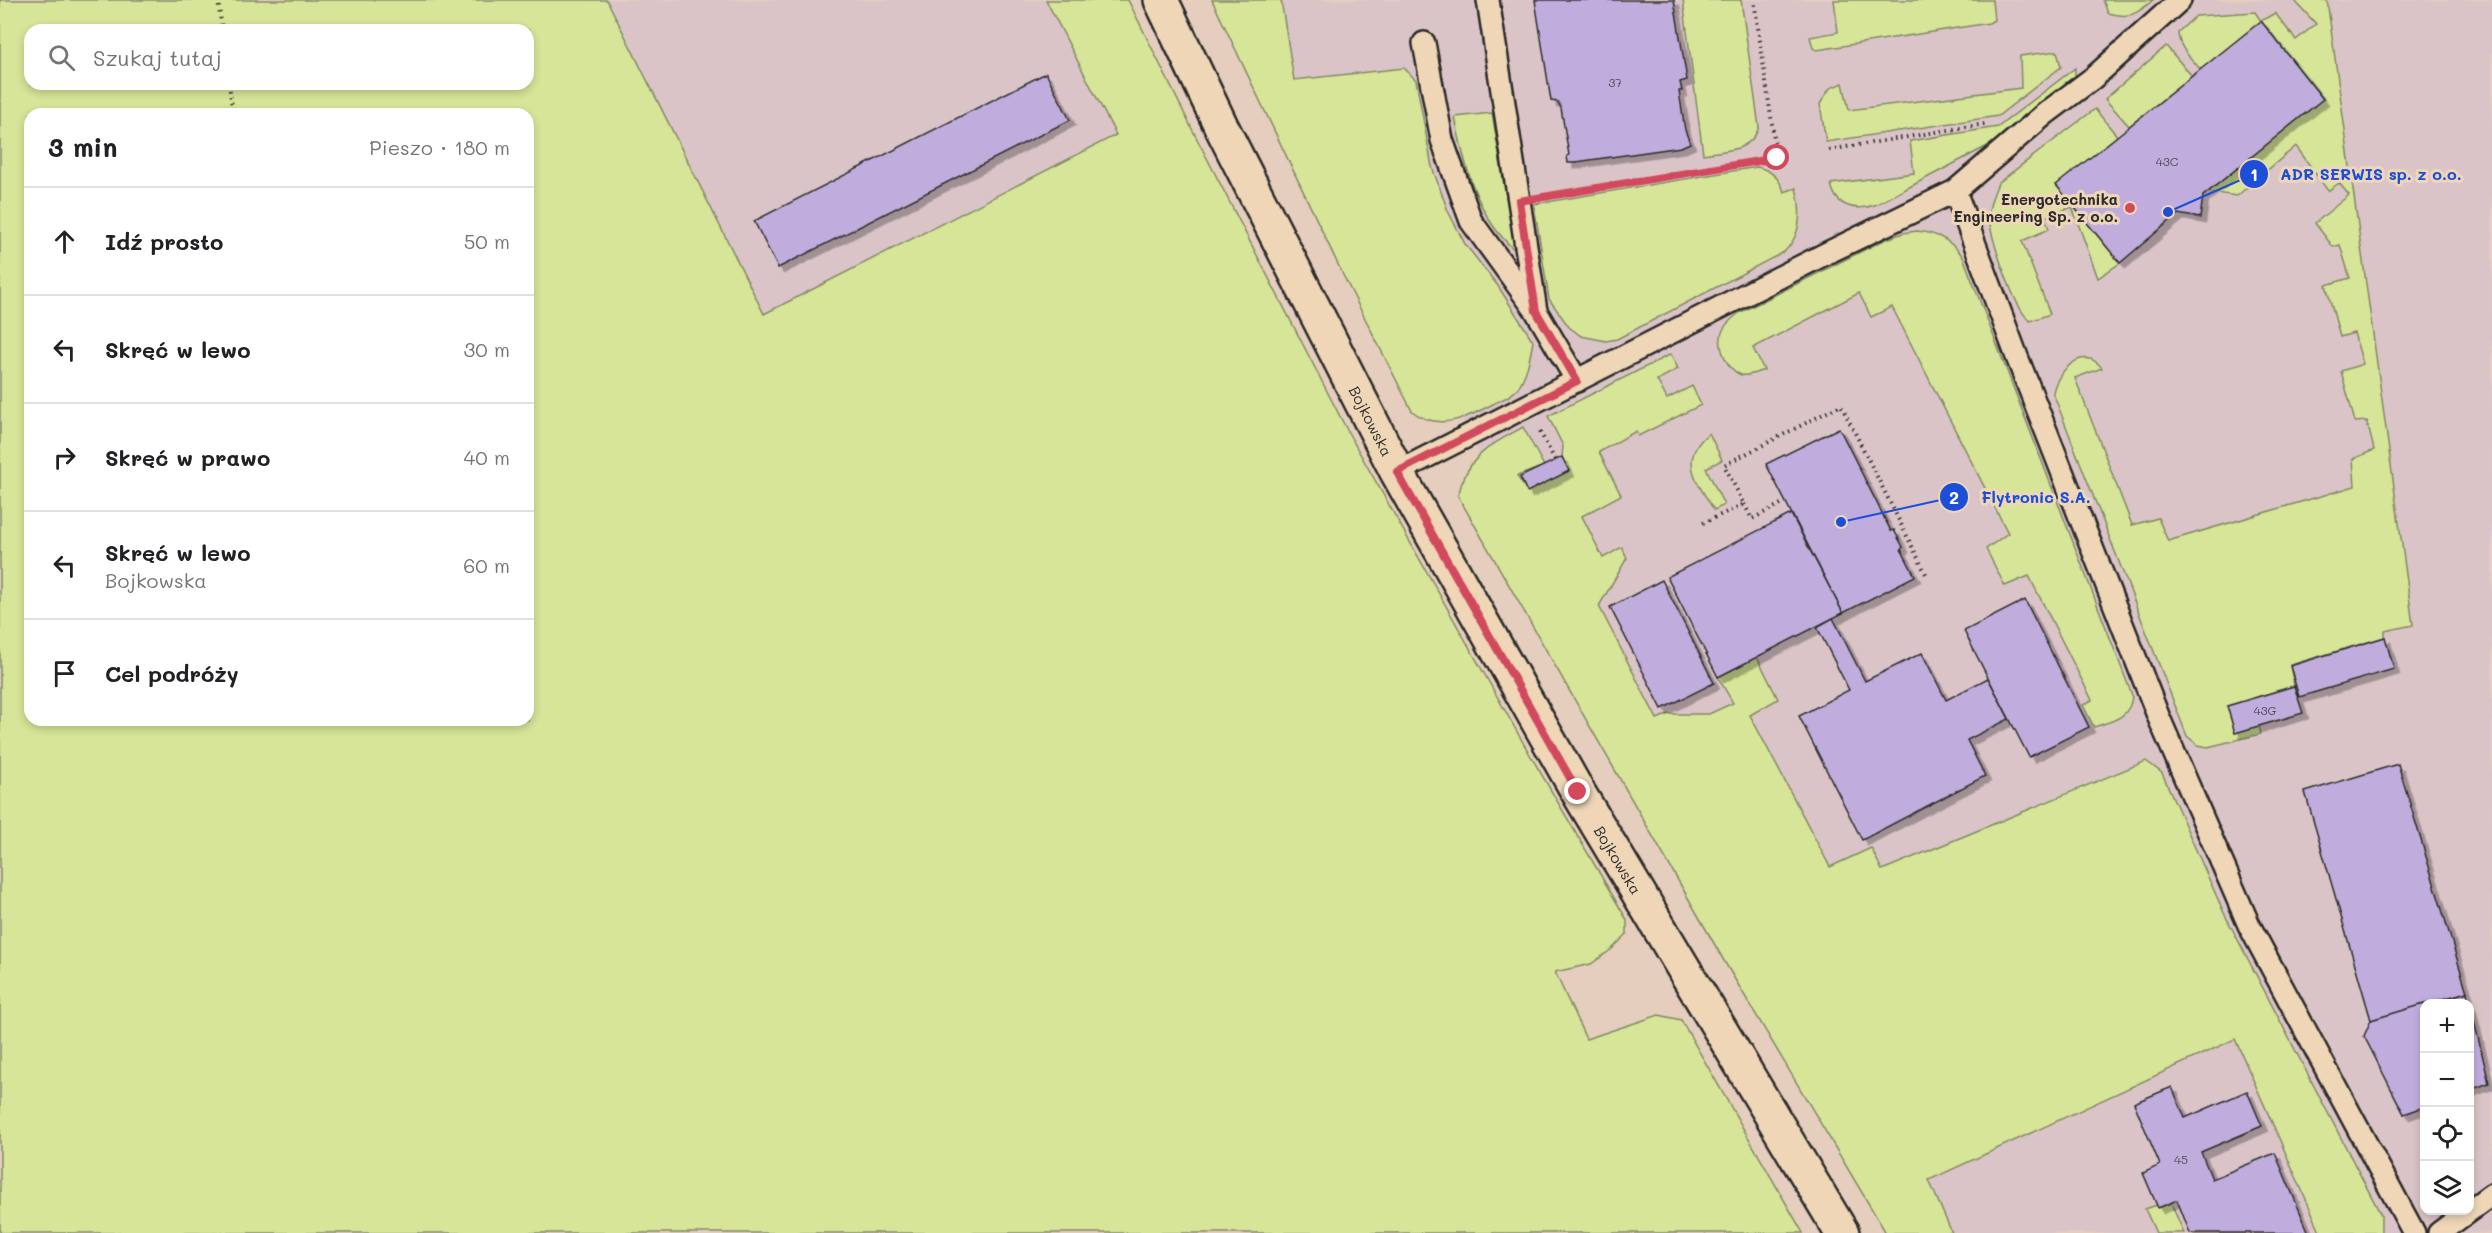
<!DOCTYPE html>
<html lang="pl">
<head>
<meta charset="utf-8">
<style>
	body { margin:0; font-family:Mali,sans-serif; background:#f6f6f6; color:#202124 }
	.controls { position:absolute; right:18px; bottom:18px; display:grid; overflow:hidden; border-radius:12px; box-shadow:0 3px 9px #0003 }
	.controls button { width:54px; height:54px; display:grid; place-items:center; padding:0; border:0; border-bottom:2px solid #e0e0e0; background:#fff; color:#202124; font:30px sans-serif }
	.stop { position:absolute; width:18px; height:18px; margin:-14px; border:4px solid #d1495b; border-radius:50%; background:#fff }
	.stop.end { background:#d1495b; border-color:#fff; box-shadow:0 2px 6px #0008 }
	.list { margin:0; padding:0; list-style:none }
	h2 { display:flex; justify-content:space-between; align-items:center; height:78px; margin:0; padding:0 24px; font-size:26px }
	h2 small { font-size:20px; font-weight:400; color:#757577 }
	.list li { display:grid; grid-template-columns:39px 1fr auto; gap:18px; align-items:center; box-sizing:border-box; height:108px; padding:0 24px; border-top:2px solid #e0e0e0 }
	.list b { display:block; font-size:22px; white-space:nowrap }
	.list p { margin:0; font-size:20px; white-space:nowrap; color:#757577 }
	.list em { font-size:20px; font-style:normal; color:#757577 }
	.icon { flex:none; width:33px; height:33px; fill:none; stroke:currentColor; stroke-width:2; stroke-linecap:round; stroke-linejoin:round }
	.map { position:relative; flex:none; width:2492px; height:1233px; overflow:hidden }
	.search { position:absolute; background:#fff; box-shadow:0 3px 9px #0003; left:24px; top:24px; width:510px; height:66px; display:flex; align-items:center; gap:15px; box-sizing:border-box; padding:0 21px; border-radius:18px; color:#757577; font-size:22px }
	.panel { position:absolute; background:#fff; box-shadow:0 3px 9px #0003; left:24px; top:108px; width:510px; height:618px; border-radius:18px }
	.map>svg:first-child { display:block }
	.built { fill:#dbc4c8; fill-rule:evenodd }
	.green { fill:#d6e598; stroke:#808862; stroke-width:1.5; fill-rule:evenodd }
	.building { fill:#c0addd; stroke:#2b2b2b; stroke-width:1.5; filter:url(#shadow) }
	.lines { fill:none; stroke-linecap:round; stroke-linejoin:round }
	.lane-casing { stroke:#2b2b2b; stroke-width:26 }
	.secondary-casing { stroke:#2b2b2b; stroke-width:38 }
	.path { stroke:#2b2b2b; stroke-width:4; stroke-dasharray:1.5 4.5; stroke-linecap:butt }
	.lane { stroke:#efd6b7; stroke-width:21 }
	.secondary { stroke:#efd6b7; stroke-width:33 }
	.route { stroke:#d1495b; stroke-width:8 }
	.poi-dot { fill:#d1495b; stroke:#efd6b7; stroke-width:2 }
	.labels { text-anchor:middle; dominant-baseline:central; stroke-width:6; stroke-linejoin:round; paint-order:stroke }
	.number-label { font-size:12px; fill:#504c58 }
	.poi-label { font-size:15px; font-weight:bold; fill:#2b2b2b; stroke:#efd6b7; text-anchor:end }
	.street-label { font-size:15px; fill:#2b2b2b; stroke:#efd6b7 }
	.leader { fill:none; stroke:#1d4ed8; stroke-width:2 }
	.callout-dot { fill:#1d4ed8; stroke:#efd6b7; stroke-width:2 }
	.mark-label { font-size:18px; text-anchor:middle; font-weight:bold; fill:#fff }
	.callout-label { font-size:16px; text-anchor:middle; font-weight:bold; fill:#1d4ed8; stroke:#efd6b7; stroke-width:6; stroke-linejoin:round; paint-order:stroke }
</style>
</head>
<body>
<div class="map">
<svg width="2492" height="1233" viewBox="0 0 2492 1233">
	<defs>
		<filter id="shadow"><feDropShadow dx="5.5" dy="5.5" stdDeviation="0" flood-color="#0004"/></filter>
	</defs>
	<rect width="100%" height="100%" fill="#e6cebf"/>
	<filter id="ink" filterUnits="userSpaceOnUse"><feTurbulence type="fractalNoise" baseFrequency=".0167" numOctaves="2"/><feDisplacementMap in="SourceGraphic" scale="12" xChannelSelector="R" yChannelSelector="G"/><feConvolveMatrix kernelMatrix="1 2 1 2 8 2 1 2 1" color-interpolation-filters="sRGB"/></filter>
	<g filter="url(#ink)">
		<g class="built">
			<polygon points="607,0 1049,0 1116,135 764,314"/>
			<path d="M1242 0H2492V1233H1891L1266 50ZM2424 1004H2470V1210H2424Z"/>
		</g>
		<g class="green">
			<path d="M0 0H607L764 314 1116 135 1046 0H1128L1193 131 1349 434 1529 753 1627 920V934L1612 949 1591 964 1555 972 1586 1039 1659 1015 1681 1020 1803 1233H0ZM30 30H528V84H30ZM30 114H528V720H30Z"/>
			<path d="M1212 0H1281L1294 80 1404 68 1416 80 1432 167 1448 211 1465 244 1498 286 1533 341C1530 358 1527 375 1517 389 1512 396 1501 400 1493 404 1467 418 1438 432 1412 411L1343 275Z"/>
			<path d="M1683 0H1741L1759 127C1751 152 1726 150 1703 154Z"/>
			<polygon points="1834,0 1992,0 1994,20 1989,23 1817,50 1813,48 1810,37 1838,32"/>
			<path d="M2103 0H2153C2137 14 2130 19 2108 13Z"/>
			<path d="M2294 0H2327L2413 625 2385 631V637L2290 665 2294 686 2227 706 2259 726 2261 734 2208 747 2198 745 2187 736 2053 393C2056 373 2083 343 2102 368L2075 378 2132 525 2158 518 2168 541 2355 486 2353 459 2374 450 2367 421 2355 422 2341 371 2363 364 2354 333 2340 337 2326 285 2350 278 2340 245 2333 247 2315 223 2349 195 2339 183 2328 191 2296 146 2237 196 2208 192 2323 99 2261 21 2201 70C2191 58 2178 47 2178 32L2196 16 2255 12 2261 21 2275 13 2296 40 2316 24Z"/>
			<polygon points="2166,46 2192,76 2129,126 2105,99"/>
			<polygon points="2057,51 2061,67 1998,116 1826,142 1820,104 1830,88 1843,83 1849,110 2021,88 2020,56"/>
			<path d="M2075 68V76L1995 142 1877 204C1856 212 1836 208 1831 184L1914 173 1910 141 1998 127Z"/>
			<path d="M2095 109 2117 136 2057 185 2120 263 2098 278 2072 207 2045 217 2049 229 2022 241 2050 314 2030 321C2015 310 1988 233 1989 214 1989 203 1994 193 1998 183Z"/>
			<path d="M1492 113 1515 250C1477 218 1464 164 1455 117Z"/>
			<path d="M1757 167C1771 170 1780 178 1784 192L1796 188C1802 211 1802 235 1784 252L1617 339 1606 341 1581 336 1569 327 1549 299 1534 204Z"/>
			<path d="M1917 231C1936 233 1952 240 1963 257L2132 695C2131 718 2112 721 2094 727L2083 705 2092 700 2029 576 2005 586 1986 549 2008 533 1892 307 1871 317 1859 293 1753 348 1764 370C1757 372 1748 377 1741 375 1726 369 1716 344 1723 330 1726 323 1733 318 1739 313L1884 240 1903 233Z"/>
			<path d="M1671 354 1678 369 1657 380 1667 399 1692 386 1701 405 1638 436 1636 431 1599 452 1621 495 1582 516 1603 558 1622 547 1627 558 1599 606 1657 719 1669 714H1709L1733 703 1718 677 1757 657 1778 699 1750 715 1830 867 1871 848 1882 870 2146 761 2162 773 2224 913 2381 1215V1233H2321L2235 1039 1929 1180 1952 1233H1886L1727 966 1458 496C1467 456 1489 446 1523 427L1544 466 1517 476 1527 491 1569 471 1562 457 1563 446 1548 416Z"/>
			<path d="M1709 433 1722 460 1706 468 1724 505 1714 510C1697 482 1677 459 1709 433Z"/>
			<polygon points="2171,1203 2184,1233 2156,1233 2145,1209 2157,1205 2158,1208"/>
		</g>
		<g class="building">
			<polygon points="1535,0 1674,0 1687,80 1680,82 1682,91 1679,91 1685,130 1690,143 1681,147 1576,162 1577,163 1568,163 1567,156 1569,155 1561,108 1558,102 1551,101"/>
			<polygon points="2261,21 2323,99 2203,196 2200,218 2178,214 2120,263 2056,185"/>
			<polygon points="1046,73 1070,120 778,268 754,221"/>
			<polygon points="1839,428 1891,531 1894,530 1903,547 1901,549 1915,576 1843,613 1766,464"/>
			<polygon points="1562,457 1569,471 1527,492 1520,477"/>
			<polygon points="1791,514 1843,613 1718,677 1667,577"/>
			<polygon points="1662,580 1714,683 1662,709 1610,607"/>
			<polygon points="2025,600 2089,727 2029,757 1964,631"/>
			<polygon points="1833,618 1865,681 1922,653 1946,700 1988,678 2009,719 1967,740 1985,776 1862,840 1799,716 1849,690 1817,627"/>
			<polygon points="2385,637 2394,669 2299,697 2290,666"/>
			<polygon points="2294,686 2303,713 2235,733 2227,706"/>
			<polygon points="2398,764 2467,992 2371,1020 2305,792"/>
			<polygon points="2467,992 2469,1004 2427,1004"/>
			<polygon points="2424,1004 2424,1107 2404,1114 2364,1036 2371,1020"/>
			<polygon points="2470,1004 2489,1083 2470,1090"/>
			<polygon points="2172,1087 2185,1118 2247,1091 2262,1126 2201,1152 2212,1179 2275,1153 2309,1233 2190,1233 2177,1200 2158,1208 2143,1173 2160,1165 2134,1103"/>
		</g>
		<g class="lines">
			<g class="lane-casing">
				<g id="lane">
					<polyline points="1488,0 1536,311 1577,381"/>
					<polyline points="1424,43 1442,140 1471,221 1534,308"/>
					<polyline points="1955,191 2017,357 2159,718 2249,925 2414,1233"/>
					<polyline points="1397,472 1825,254 1955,191 2045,114 2093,78 2180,0"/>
					<polyline points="2439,1233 2492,1194"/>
				</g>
			</g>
			<g class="secondary-casing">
				<polyline id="secondary" points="1161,0 1221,126 1397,472 1578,792 1842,1233"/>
			</g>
			<g class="path">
				<polyline points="218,0 222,30"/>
				<polyline points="229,84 233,114"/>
				<polyline points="1829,150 1985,124"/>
				<polyline points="1550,196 1777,158 1754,0"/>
				<polyline points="1540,432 1555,460"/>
				<polyline points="1744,504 1752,519 1785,502"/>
				<polyline points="1703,523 1744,504 1724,465 1841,405 1927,576"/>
			</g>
			<use href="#lane" class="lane"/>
			<use href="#secondary" class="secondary"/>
		</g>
	</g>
	<g class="lines" filter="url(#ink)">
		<polyline class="route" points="1578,792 1397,472 1577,381 1536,311 1519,201 1777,158"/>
	</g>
	<circle class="poi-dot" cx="2130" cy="208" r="6"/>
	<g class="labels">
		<g class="number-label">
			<text x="1615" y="82">37</text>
			<text x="2167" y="161">43C</text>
			<text x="2265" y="710">43G</text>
			<text x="2181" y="1159">45</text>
		</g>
		<g class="poi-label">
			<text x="2118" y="199">Energotechnika<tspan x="2118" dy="17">Engineering Sp. z o.o.</tspan></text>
		</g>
		<g class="street-label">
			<text transform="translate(1371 421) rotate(63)">Bojkowska</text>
			<text transform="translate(1618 860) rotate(59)">Bojkowska</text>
		</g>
	</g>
	<path class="leader" d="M2168 212L2254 174M1841 522L1954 497"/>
	<g class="callout-dot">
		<circle cx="2168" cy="212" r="6"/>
		<circle cx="1841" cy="522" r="6"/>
		<circle cx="2254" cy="174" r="15"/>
		<circle cx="1954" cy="497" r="15"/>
	</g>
	<g class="mark-label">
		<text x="2254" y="181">1</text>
		<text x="1954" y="504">2</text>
	</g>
	<g class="callout-label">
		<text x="2371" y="180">ADR SERWIS sp. z o.o.</text>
		<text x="2036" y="503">Flytronic S.A.</text>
	</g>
</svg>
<div class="controls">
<button>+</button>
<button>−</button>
<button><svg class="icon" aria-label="locate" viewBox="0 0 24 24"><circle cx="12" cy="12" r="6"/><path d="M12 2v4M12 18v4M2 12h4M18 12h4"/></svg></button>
<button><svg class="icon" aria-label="layers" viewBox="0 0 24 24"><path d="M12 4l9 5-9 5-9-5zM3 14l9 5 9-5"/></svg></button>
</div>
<div class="stop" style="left:1777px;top:158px"></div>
<div class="stop end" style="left:1578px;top:792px"></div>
<div class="search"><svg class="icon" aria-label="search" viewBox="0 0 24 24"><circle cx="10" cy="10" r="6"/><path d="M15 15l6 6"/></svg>Szukaj tutaj</div>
<section class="panel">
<h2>3 min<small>Pieszo · 180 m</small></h2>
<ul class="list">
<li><svg class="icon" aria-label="ahead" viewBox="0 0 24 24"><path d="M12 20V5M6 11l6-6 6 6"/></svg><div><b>Idź prosto</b></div><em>50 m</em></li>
<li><svg class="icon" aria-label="left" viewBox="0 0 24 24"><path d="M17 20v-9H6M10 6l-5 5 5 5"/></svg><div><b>Skręć w lewo</b></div><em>30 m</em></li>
<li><svg class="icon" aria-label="right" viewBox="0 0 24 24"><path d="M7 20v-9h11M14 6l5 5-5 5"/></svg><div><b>Skręć w prawo</b></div><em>40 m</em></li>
<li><svg class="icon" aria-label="left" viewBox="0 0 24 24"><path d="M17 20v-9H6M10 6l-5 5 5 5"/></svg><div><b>Skręć w lewo</b><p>Bojkowska</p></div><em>60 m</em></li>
<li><svg class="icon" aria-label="arrive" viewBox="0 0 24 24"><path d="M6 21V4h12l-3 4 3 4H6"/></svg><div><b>Cel podróży</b></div></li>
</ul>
</section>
</div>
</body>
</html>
